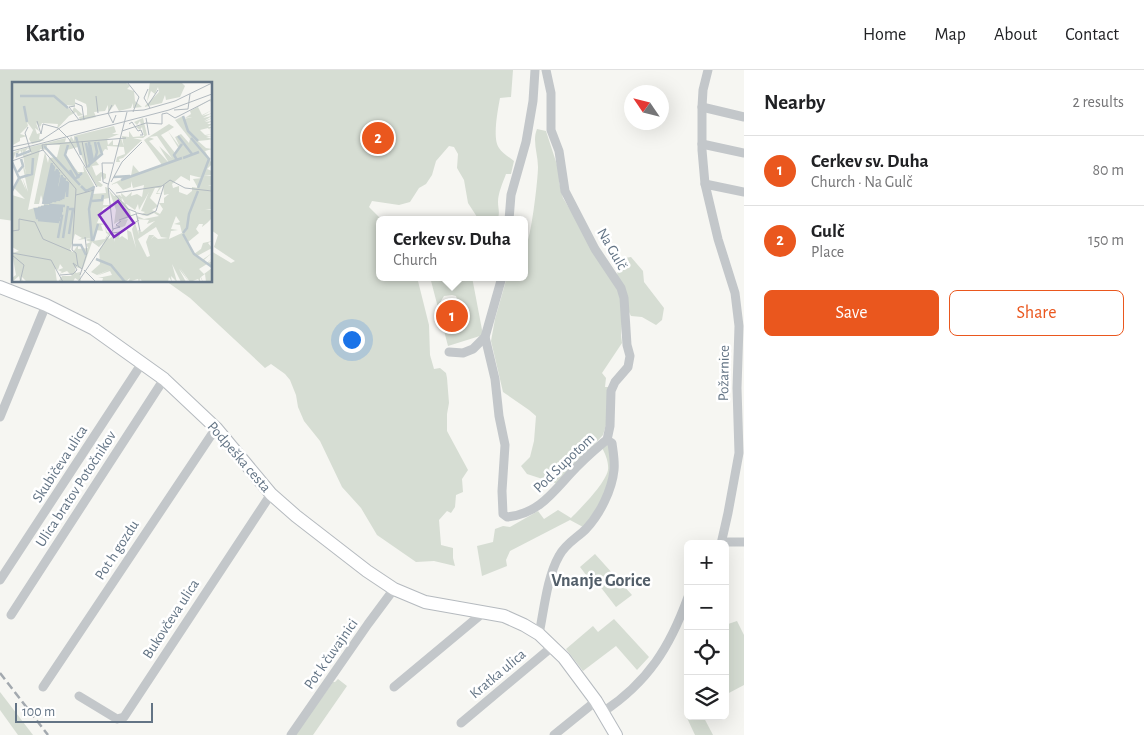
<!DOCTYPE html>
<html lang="en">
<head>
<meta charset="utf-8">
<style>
	body { margin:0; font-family:"Alegreya Sans",sans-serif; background:#f2f2f2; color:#202124 }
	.controls { position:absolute; right:15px; bottom:15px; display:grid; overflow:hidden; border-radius:8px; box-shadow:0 5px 20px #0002 }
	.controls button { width:45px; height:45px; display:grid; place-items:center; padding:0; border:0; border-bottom:1px solid #e0e0e0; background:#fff; color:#202124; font:25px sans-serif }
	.compass { position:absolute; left:624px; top:15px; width:45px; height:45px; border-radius:50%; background:#fff; box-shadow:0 5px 20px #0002; rotate:305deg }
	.scale { position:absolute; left:15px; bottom:12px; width:138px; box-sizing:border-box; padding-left:5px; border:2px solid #637485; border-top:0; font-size:14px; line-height:18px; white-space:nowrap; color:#637485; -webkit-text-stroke:4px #fff; paint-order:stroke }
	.you { position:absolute; left:351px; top:269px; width:18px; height:18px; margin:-12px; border:4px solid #fff; border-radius:50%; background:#1a73e8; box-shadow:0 0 0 8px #1a73e833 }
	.badge { display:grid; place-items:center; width:32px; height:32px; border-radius:50%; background:#ea571e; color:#fff; font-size:16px; font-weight:700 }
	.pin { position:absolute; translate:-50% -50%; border:2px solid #fff; box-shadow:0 1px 5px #0006 }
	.popup { position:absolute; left:376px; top:146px; width:152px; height:65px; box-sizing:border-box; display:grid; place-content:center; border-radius:8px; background:#fff; filter:drop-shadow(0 1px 4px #0005); font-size:16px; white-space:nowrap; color:#757577 }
	.popup b { font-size:19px; color:#202124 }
	.popup::after { content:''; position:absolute; left:50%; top:100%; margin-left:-10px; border:10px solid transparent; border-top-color:#fff }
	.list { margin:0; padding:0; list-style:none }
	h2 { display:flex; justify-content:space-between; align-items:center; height:65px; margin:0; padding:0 20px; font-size:21px }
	h2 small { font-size:16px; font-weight:400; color:#757577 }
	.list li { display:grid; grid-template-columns:32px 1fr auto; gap:15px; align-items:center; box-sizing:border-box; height:70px; padding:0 20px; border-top:1px solid #e0e0e0 }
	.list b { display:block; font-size:19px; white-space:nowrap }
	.list p { margin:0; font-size:16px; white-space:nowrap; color:#757577 }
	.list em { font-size:16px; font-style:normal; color:#757577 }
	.actions { display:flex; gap:10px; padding:15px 20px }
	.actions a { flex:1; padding:11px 0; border:1px solid #ea571e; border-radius:8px; text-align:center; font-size:18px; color:#ea571e }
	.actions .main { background:#ea571e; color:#fff }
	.icon { flex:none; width:28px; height:28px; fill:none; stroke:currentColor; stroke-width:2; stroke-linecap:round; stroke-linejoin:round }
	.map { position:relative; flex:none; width:744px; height:665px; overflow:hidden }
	header { display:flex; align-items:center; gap:30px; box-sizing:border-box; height:70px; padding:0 25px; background:#fff; border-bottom:1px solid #e0e0e0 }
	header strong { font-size:24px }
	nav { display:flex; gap:28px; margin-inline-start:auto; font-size:18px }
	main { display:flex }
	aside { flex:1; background:#fff }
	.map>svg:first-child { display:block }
	.green { fill:#d6ddd3; fill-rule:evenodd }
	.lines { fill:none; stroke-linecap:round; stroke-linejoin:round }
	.secondary-casing { stroke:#b5babf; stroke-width:14 }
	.minor { stroke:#c3c7ca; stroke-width:9 }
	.secondary { stroke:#fff; stroke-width:12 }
	.rail { stroke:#a3a9af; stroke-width:2.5; stroke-dasharray:8 4; stroke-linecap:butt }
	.labels { text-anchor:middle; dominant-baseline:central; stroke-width:5; stroke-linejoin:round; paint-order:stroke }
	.street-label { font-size:15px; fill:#637485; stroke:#fff }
	.quarter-label { font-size:18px; font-weight:bold; fill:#525e69; stroke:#fff }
	.inset-river { fill:none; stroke:#bcc7cd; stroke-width:2.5 }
	.inset-road { fill:none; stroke:#b2bac0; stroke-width:1 }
	.view { fill:#7b2cbf; fill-opacity:0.15; stroke:#7b2cbf; stroke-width:2.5 }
	.inset-edge { fill:none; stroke:#637485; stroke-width:2.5 }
</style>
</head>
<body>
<header>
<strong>Kartio</strong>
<nav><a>Home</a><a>Map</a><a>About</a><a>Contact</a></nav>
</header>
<main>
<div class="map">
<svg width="744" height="665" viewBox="0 0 744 665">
	<rect width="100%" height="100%" fill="#f6f6f2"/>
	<g class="green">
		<path d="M0 0H513L511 27 500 28C498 39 492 69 499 78 502 83 509 87 514 91L511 104H506C503 112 498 123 498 132 498 138 500 142 498 148L499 150H479L468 133 464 110 457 98 458 84 454 77 449 76 436 91 432 105 426 114 419 118 410 132 399 135 372 131 369 137 382 150H380V207H417L429 255 430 285 434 299 440 298 446 303 447 308 449 333 447 344V361L468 400 462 409 463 422 456 425 455 437 451 443 447 441 439 450 441 475 453 478V488L455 496 434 491 416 492 377 465 361 438 342 417 320 371 304 351 298 337 296 325 290 310 285 304 271 294 265 298 190 228 166 211H211V181L231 193 235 191 214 177 218 165 211 160V97L213 84 211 83V14H14V151L0 149Z"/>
		<path d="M537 59 546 61 559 101V112L563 128 619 219 623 238 621 265 622 273 602 303 606 308 605 317H609L606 355 603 365 558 414 527 404 521 396 530 387 534 371 536 346 529 340 503 322 491 271 495 249 507 207H524L525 177C531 171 538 109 538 97 538 84 532 71 537 59Z"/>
		<path d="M631 187 643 201 644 212 664 238 662 250 656 255 642 247 631 246C627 237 617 217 617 207 617 200 621 194 625 188Z"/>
		<path d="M430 207H472L483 265 448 276ZM452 225 456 226 459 236 457 237 461 254 458 255 459 260 452 262 451 257H447L441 231 444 226Z"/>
		<path d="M609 373C610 380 611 389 611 397 610 419 596 441 583 457L570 450 510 481 506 490 507 496 482 506 477 476 493 472 495 459 503 456 510 457 538 441 544 449 558 440 571 448C582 437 605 414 608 400 609 392 605 383 601 376Z"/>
		<polygon points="595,484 632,525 616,537 599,515 596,518 580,497"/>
		<polygon points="614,549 649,587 637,600 616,576 583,601 566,579 593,556 598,562"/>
		<polygon points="737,551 744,565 744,615 727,624 725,621 725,555"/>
		<polygon points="338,609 347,616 313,665 295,665 333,612 335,612"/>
		<polygon points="0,622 33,665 18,665 0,640"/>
		<polygon points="688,646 703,646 713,665 695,665 687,648"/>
	</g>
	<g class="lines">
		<g class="secondary-casing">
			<polyline id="secondary" points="0,217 46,235 94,259 164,309 216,358 271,424 296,446 367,501 394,519 425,532 504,546 524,555 539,564 564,588 596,631 616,665"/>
		</g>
		<g class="minor">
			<polyline points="546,0 551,23 551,60 559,81 565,121 595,179 621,218 624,228 627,275 630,286 628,297 615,312 611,321 610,356 607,370"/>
			<polyline points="708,0 703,20 702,37 702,80 705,114 718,169 735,223 739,256 737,318 739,383 728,443 721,474"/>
			<polyline points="702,37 744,47"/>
			<polyline points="702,74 744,83"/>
			<polyline points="705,114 744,122"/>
			<polyline points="509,150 511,125 526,72 533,31 535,0"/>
			<path d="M485 267 495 309 499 346 505 375 502 421 503 444 507 447C537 444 551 425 570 404 580 393 592 382 604 372L607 370 612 373C613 381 615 391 614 400 612 420 600 444 586 459 577 468 565 474 559 486 547 507 544 540 539 564"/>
			<polyline points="449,282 463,283 473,279 485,267 502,207"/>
			<polyline points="0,347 46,235"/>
			<polyline points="722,472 744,472"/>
			<polyline points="0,510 142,293"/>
			<polyline points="11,545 164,309"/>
			<polyline points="43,617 216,358"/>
			<polyline points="394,617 484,542"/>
			<polyline points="79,626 117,649 124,647 271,424"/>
			<path d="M603 642C648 612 670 577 688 527"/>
			<polyline points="461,653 553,576"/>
			<polyline points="291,665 368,554 394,519"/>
			<polyline points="554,665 596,631"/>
		</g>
		<use href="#secondary" class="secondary"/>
		<polyline class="rail" points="0,603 48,665"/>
	</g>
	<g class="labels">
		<g class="street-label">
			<text transform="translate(612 179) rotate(60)">Na Gulč</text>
			<text transform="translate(724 303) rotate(-89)">Požarnice</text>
			<text transform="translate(239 387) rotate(49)">Podpeška cesta</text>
			<text transform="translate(564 393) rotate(-44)">Pod Supotom</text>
			<text transform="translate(60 394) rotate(-57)">Skubičeva ulica</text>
			<text transform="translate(76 419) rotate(-57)">Ulica bratov Potočnikov</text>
			<text transform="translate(117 480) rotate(-57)">Pot h gozdu</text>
			<text transform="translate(171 549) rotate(-57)">Bukovčeva ulica</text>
			<text transform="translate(331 584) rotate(-55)">Pot k čuvajnici</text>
			<text transform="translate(498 604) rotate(-40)">Kratka ulica</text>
		</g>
		<g class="quarter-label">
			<text x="601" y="511">Vnanje Gorice</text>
		</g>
	</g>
	<g transform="translate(12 12)">
		<rect width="200" height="200" fill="#f6f6f2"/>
		<path d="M0 0H113L118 4 115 7 122 9 123 19 130 25 121 26V21L119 26 107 29 103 22 96 31V23L93 29 82 30 84 35 68 39 67 35 75 33V26L74 22 63 17V24L54 23 60 30 62 25 71 33 66 34 64 30 57 34 45 47 46 42 30 41 28 45 24 41 27 49 23 46 25 52 28 51 27 57 33 58 20 62 17 57 21 48 15 40 16 44 8 52 15 54 8 56V59L1 63ZM138 0H169L173 4 168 15 154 18 153 13 150 21 132 25 147 10 146 5 143 12 139 9 135 20ZM199 17 200 23 198 18 186 25 190 33 200 28 190 34 200 31 191 36 200 34 192 39 200 36 193 40 200 39 195 42H200L196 45H200L197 47 200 51 196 46 188 48 193 53 200 52 193 54H200L194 55 200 57 196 58 200 63 196 58 186 59 194 66 200 67 193 69 200 82 195 87 200 89V93H192L200 94V103H196L200 104V108H194L200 109V127H193L200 128V136L195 141 200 152 195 141 190 145 191 142H187L184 147 187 151 176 160 182 172 189 167 191 161 200 159 196 161 200 166 185 174 190 178 200 171 192 178 195 181 200 176 196 181 200 179V185L195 182 187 187 192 192 200 186V200H194L193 192 189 195 191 200 188 195V200L186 197 178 200 168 186 177 200 167 187 174 200H169L160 182 165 200 159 194 160 200 157 195 156 200H131L128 197 127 200 126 197 116 200 118 196 113 200H90L91 196H86L100 193 98 189 84 194 99 187 85 193 79 190 88 182 87 168 93 159 87 165 80 160 69 192 71 187 63 185 64 191 68 190 69 200 63 196 61 200H46L50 194H60L55 189 47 192 50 190 46 188 51 186 48 182 46 188 43 186 45 200H15L9 194 11 200H8L7 194 0 200V185L1 195 4 193 0 171 7 169 0 165V113L13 117 2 106 8 95 14 108 10 95 16 110 11 85 6 90 11 84 10 74 14 93 11 73 19 71 16 66 11 72 10 67V72L8 68 5 74 4 70 1 78 0 71 7 68 18 65 54 56 53 60H57L59 54 62 59V54L102 44 104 50 100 52H107L95 57 96 63 101 58V63H106L109 56 112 65 95 64 96 68 93 67 84 79 87 83 80 84 84 94 89 90 94 92V96L91 98 89 94V99H86L91 103 89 105 85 104 76 90 66 65 55 68 53 73 66 90H72L71 83 82 103 81 112 94 111 93 105 97 106V116L92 117 91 123H100L91 126 85 141 95 142 89 143 91 149 84 148 81 159 93 157 96 152 94 151 93 144 95 150 99 151 95 154 97 157 102 153V160L104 151 108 153 107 156 110 154 116 158 115 148 119 150 124 166 120 147 123 141 127 153 126 148 130 150 143 139 135 142 137 138 125 137V134L132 137 147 134 142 131 136 134 129 133 133 130 129 129 137 110 127 128 126 122 123 128 110 119 109 111 114 115 120 110 119 114 125 112 130 115 132 103 121 106 119 99V105L111 108 105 101 98 103 112 96 101 95 119 94 121 83 128 91 150 83 132 58 157 42 162 45 156 49 168 65 163 55 169 52 177 61 178 57 163 38 171 34 172 37 180 35 173 36 179 32 173 34 179 32 178 29ZM156 49 167 67 163 71 149 53ZM145 54 160 76 147 64 157 81 137 59 142 57 137 55ZM35 62 48 63 45 75 37 76 36 81 33 70 22 122H27L29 113 32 123 16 128 28 67 35 68ZM178 93 190 96 181 97 186 106 180 105V111V109L175 113 167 110V104L161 106 160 102 169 94 178 99ZM151 103 152 113 157 112 152 116V121H147L151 127 148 132 140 128 146 124 138 116 143 106H147L144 112H151L145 111ZM164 134 168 140 162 142 168 143 170 151 157 157 159 149 166 148 159 147ZM144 145 149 155 156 156 146 157 142 154 139 157 142 153H137L134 160 138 174 135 175 126 157ZM63 152 70 156 66 158 79 156 73 158 79 160 74 162 76 166 66 167V163L61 170 58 168ZM131 36 135 53 131 56H121L130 58 111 76 107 77 108 80H104L105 75 113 72 110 54 117 55V49L121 55 132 54 130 45 128 48 124 45 129 43 128 39 125 43 122 40ZM97 108 102 114 108 113 118 129 119 134 112 138 116 137 113 144 107 146 102 145 106 144 107 139 102 142 104 128Z" fill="#d6ddd3" fill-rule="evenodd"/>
		<path class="inset-river" d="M8 14H42L56 26M12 24 15 40M171 34 176 49 186 59M166 54 180 72M64 55 69 73M179 56 197 77 186 106M77 60 79 81M74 61 78 82 76 85M56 63 53 73 67 96M78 63 81 79M32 64 68 103M5 71V74L18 69M171 76 187 70M83 77 85 70 83 60M165 78 162 73 170 62M78 82 90 72 86 60M58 88 63 97 70 91M6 90 11 84 9 77M102 95 118 94M7 96 20 92 21 76M109 98 170 76M38 99 42 84M69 104 74 109 82 105M0 109 7 96 0 80M55 115 56 100M51 117 55 99M49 118 53 96M45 119 50 93M47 119 51 95M80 119 90 118 91 113M41 120 47 90M42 120 47 93M43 120 46 104M38 121 45 87M39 121 46 88M31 122 40 81M32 122 37 99M33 122 41 83M34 122 42 85M35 122 42 89M37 122 44 89M37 123 53 124M32 124 51 125M29 125 51 126M26 126 51 127M24 129 50 131M24 130 50 132M24 131 50 133M25 132 50 134 46 156M25 134 48 136M25 135 48 137M26 138 47 140M49 138 25 136 23 127 51 129M171 151 175 146 177 132 186 109M57 152 61 127H57M171 152 182 172 200 185M51 156 56 124M80 159 77 127 82 104M81 159 86 142M61 163H69L74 173M84 177 99 183 113 200"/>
		<path class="inset-road" d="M115 0 127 15M136 7 132 16 138 26M84 14 86 31M63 21 70 24 72 38M100 23 96 31 101 41 104 33M136 23 146 8M63 24 57 25 67 38M162 28 176 27 178 12M121 30 127 15M134 36 137 53M25 39 29 52 31 42 46 46M117 42 120 40 126 49 129 48 131 53H128M16 45 13 51 19 70M46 46 57 57 85 105M110 49 134 41 150 42V32L155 31 163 36 198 18M70 59 75 86M0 65 28 59 57 40 102 30 132 28 163 19 200 1M0 69 157 28 200 12M0 79 31 68M99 100 110 80 130 60M96 102 91 100 90 81H101M96 104 115 30M97 106 116 127 124 130 128 149M104 111 150 104 158 98 173 106 200 109M64 113 82 108M125 131 135 133 144 129 152 103M107 138 124 132M101 147 108 145 104 143 109 139M0 149 7 148V137L23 140 31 157 59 169M100 151 108 150 127 138M0 171 39 178 51 200M0 173 12 183 8 200M70 187 75 171 73 155M72 188 84 200M48 193 61 192 65 188 61 181 65 184M68 193 70 187 66 184 64 171 60 168 64 107 31 68 30 63 114 56M66 200 101 148 96 104"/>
		<path class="view" d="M106 119 122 141 102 155 87 133Z"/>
		<rect width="200" height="200" class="inset-edge"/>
	</g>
</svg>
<div class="controls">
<button>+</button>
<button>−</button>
<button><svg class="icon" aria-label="locate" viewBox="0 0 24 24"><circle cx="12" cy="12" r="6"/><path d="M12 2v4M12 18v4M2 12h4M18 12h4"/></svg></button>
<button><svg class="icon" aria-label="layers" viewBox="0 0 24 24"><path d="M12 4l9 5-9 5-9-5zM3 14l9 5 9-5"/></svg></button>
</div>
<svg class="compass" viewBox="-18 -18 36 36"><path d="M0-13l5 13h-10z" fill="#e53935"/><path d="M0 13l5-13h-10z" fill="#757577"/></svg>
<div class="scale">100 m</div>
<div class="you"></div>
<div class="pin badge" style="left:452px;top:246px">1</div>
<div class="popup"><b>Cerkev sv. Duha</b>Church</div>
<div class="pin badge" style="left:378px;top:68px">2</div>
</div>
<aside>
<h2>Nearby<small>2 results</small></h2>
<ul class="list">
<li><span class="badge">1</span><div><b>Cerkev sv. Duha</b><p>Church · Na Gulč</p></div><em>80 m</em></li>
<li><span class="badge">2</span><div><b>Gulč</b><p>Place</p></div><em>150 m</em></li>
</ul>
<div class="actions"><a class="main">Save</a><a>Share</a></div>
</aside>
</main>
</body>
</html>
